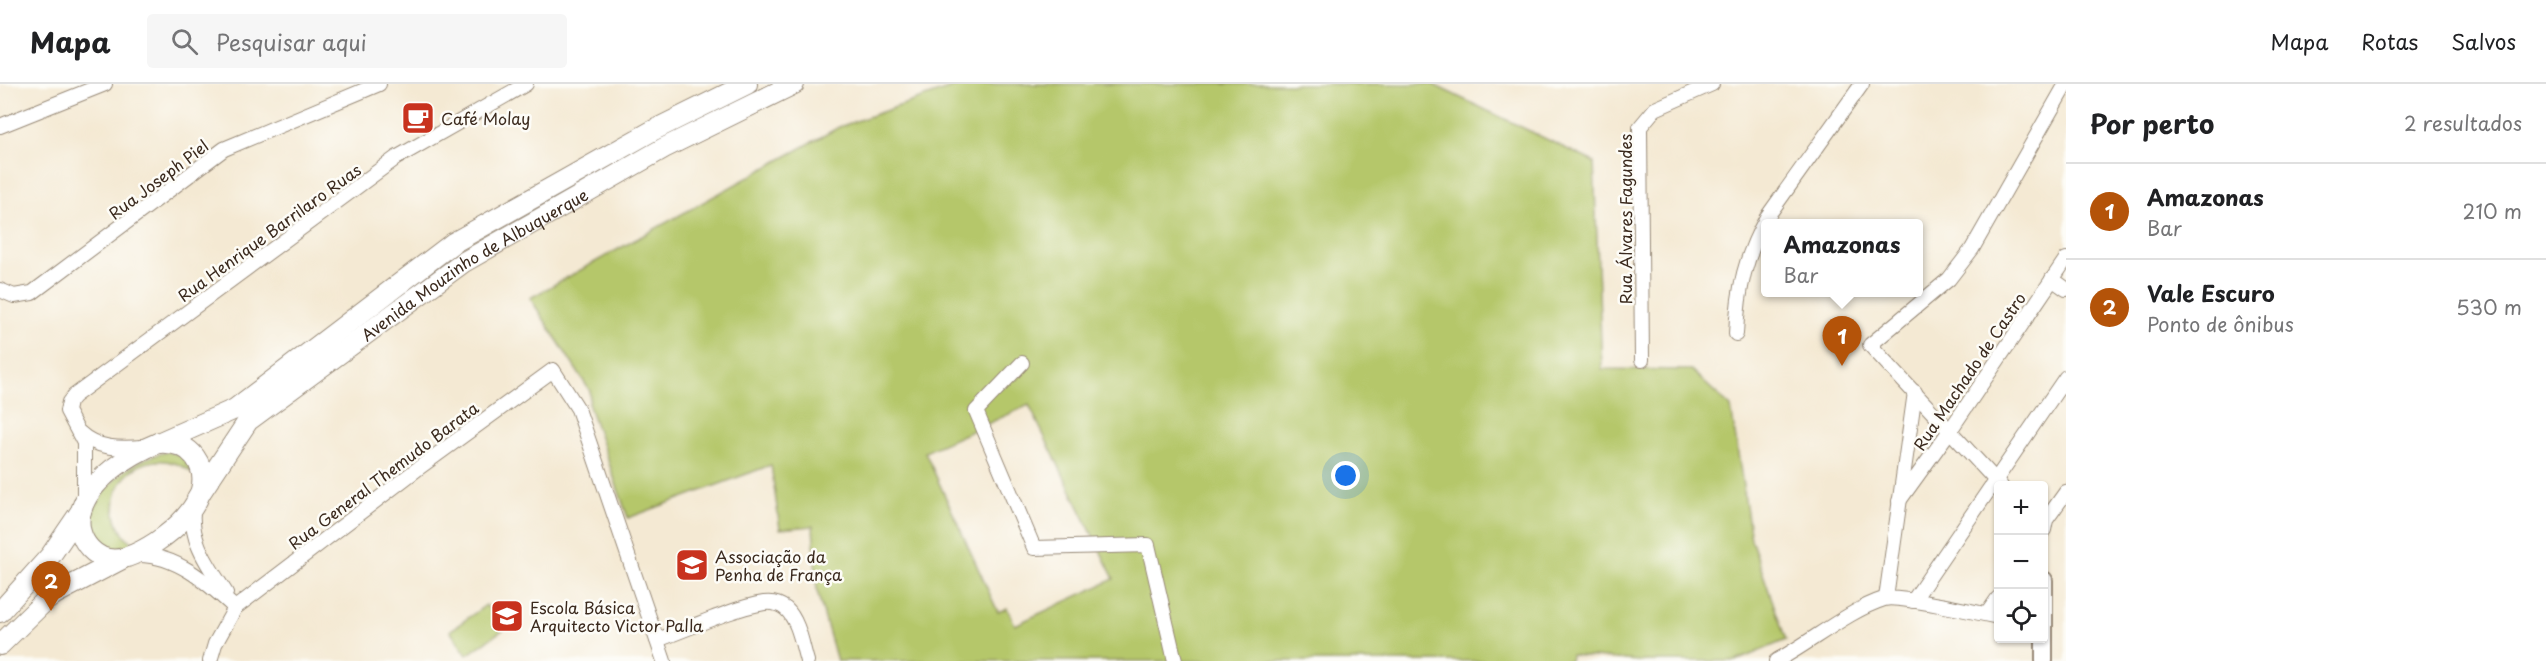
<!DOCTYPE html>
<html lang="pt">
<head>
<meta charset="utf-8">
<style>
	body { margin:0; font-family:"Playpen Sans",sans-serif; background:#f6f6f6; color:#202124 }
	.controls { position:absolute; right:18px; bottom:18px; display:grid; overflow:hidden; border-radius:6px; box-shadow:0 2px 4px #0004 }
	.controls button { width:54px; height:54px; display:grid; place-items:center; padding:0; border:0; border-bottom:2px solid #e0e0e0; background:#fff; color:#202124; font:30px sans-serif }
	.you { position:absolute; left:1346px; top:392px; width:21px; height:21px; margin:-15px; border:4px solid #fff; border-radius:50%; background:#1a73e8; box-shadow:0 0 0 9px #1a73e833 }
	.badge { display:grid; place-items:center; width:39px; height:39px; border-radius:50%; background:#b45309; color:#fff; font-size:20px; font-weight:700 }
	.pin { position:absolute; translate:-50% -50px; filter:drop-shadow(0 2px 3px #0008) }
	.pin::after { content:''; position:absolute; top:32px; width:21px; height:18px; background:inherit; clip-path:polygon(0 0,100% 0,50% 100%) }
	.popup { position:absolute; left:1761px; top:135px; width:162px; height:78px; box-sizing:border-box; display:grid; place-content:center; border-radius:6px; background:#fff; filter:drop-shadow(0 2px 4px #0005); font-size:20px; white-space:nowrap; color:#757577 }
	.popup b { font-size:22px; color:#202124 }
	.popup::after { content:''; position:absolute; left:50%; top:100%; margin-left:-12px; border:12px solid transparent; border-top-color:#fff }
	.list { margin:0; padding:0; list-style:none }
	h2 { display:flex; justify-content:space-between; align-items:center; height:78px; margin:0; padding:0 24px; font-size:26px }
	h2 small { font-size:20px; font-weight:400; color:#757577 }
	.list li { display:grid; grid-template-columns:39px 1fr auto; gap:18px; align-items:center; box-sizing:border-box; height:96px; padding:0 24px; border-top:2px solid #e0e0e0 }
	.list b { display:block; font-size:22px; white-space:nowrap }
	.list p { margin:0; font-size:20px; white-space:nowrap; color:#757577 }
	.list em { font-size:20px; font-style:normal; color:#757577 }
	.icon { flex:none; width:33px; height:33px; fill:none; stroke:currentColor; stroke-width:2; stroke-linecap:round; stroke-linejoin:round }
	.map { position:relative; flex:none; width:2066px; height:577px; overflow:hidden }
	header { display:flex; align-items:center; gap:36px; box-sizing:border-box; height:84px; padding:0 30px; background:#fff; border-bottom:2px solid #e0e0e0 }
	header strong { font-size:28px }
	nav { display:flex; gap:33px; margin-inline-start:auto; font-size:21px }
	.search { width:420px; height:54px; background:#f6f6f6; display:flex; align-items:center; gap:15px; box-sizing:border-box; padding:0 21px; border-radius:6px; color:#757577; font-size:22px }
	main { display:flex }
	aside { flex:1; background:#fff }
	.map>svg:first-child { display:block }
	.green { fill:#b5c76b; stroke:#787844; stroke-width:1.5; fill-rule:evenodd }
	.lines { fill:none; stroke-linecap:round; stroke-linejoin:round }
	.minor-casing { stroke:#988a78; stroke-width:16 }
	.tertiary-casing { stroke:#988a78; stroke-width:20 }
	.secondary-casing { stroke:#988a78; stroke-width:22 }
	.minor { stroke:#fff; stroke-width:14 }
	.tertiary { stroke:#fff; stroke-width:16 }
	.secondary { stroke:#fff; stroke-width:20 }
	.labels { text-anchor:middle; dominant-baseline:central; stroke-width:5; stroke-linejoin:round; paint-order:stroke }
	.poi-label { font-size:16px; fill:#3b2a1e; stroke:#fdfcf7; text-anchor:start }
	.street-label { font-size:16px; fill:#3b2a1e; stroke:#fdfcf7 }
</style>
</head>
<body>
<header>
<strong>Mapa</strong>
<div class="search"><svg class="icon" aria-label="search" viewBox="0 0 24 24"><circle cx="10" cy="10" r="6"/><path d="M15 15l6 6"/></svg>Pesquisar aqui</div>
<nav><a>Mapa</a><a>Rotas</a><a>Salvos</a></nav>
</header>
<main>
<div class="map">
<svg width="2066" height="577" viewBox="0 0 2066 577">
	<rect width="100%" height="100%" fill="#fdfcf7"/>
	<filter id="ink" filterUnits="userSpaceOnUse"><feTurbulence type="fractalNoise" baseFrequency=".0167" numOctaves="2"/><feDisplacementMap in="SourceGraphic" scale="12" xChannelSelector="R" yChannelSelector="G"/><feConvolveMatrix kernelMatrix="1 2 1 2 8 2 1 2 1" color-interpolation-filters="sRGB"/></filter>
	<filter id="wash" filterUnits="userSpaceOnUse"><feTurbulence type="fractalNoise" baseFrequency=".008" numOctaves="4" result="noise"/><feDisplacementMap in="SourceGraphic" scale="24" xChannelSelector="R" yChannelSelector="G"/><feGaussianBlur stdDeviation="1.35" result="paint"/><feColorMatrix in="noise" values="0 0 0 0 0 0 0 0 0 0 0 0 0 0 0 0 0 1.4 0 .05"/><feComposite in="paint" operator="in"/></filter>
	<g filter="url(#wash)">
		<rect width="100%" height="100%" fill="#f4e9d3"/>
		<g class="green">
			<path d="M962 0H1432L1594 78 1602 285 1691 286 1731 323 1751 455 1786 556 1736 577H1639L1571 571 1570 577H837L817 507 813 442 780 445 771 381 628 434 589 322 590 307 530 214 839 43ZM1029 321 1114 495 1015 541 1007 524 998 528 925 368Z"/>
			<path d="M167 368C181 369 187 377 192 389 141 349 84 417 133 460 116 466 109 468 93 458L88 438C101 402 129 376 167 368Z"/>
			<polygon points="486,521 504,545 467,571 450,547"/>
		</g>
	</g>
	<g filter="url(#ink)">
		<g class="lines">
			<g class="minor-casing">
				<g id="minor">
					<polyline points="0,42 105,0"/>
					<polyline points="2052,195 2066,205"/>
					<polyline points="0,206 14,212 32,209 224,65 379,0"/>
					<path d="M1736 250C1738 204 1745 173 1767 133L1862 0"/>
					<polyline points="1642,276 1640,43 1655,25 1712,0"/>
					<polyline points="1022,279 976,327 1034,464 1148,461 1175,577"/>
					<path d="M79 348C97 365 119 365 143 363"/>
					<polyline points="2001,402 1870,261 1949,195 1972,165 2066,0"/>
					<polyline points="84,417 84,359 67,327 69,318 74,312 396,74 526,0"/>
					<polyline points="1899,417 1951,345 2066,175"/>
					<path d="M194 420C187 455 209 482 226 509"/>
					<polyline points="2044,446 2046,436 2066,408"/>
					<path d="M135 471C175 469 208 499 235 524"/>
					<polyline points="1886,514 1915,308"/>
					<polyline points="1913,517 2066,293"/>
					<polyline points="1987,530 1998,514"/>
					<path d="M657 556C688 545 733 524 764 519 772 518 780 520 786 525 799 537 802 561 807 577"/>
					<polyline points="210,577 215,560 235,524 420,383 553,286 578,325 664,577"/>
					<path d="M1776 577C1810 559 1849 526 1884 515 1897 511 1980 529 1998 533"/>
				</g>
			</g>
			<g class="tertiary-casing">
				<polyline id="tertiary" points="2044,496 2044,577"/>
			</g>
			<g class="secondary-casing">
				<g id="secondary">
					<polyline points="158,359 235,325 453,159 652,47 747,0"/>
					<path d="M158 359C172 358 186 361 195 373 224 414 161 461 127 473 98 484 73 455 81 427 90 395 130 370 158 359Z"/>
					<path id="s1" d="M197 414 248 337 464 178 664 64 794 0"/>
					<polyline points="0,528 51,471 81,427"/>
					<polyline points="0,561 43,519 55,510 122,475"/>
				</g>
			</g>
			<use href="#minor" class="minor"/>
			<use href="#tertiary" class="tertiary"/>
			<use href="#secondary" class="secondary"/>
		</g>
	</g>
	<defs>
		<g id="cafe-square" transform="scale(1.725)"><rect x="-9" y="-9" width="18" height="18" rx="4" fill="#c8321e" stroke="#fdfcf7"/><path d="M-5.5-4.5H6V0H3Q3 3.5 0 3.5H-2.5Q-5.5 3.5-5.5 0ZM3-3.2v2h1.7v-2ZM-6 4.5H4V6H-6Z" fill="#fff"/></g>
		<g id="school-square" transform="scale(1.725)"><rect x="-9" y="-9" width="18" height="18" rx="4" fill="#c8321e" stroke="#fdfcf7"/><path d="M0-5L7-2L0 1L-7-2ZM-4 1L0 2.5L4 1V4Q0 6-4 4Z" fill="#fff"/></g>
	</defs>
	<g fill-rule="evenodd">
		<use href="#cafe-square" x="418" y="34"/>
		<use href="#school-square" x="692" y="481"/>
		<use href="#school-square" x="507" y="532"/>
	</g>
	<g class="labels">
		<g class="poi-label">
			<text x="441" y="34">Café Molay</text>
			<text x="715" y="472">Associação da<tspan x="715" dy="18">Penha de França</tspan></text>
			<text x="530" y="523">Escola Básica<tspan x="530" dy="18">Arquitecto Victor Palla</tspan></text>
		</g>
		<g class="street-label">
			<text transform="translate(158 95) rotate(-37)">Rua Joseph Piel</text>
			<text transform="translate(1625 135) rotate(-90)">Rua Álvares Fagundes</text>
			<text transform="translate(269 148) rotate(-36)">Rua Henrique Barrilaro Ruas</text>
			<text stroke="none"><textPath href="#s1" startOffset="368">Avenida Mouzinho de Albuquerque</textPath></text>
			<text transform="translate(1969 287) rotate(-56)">Rua Machado de Castro</text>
			<text transform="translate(383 391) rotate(-37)">Rua General Themudo Barata</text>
		</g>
	</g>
</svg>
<div class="controls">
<button>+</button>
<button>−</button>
<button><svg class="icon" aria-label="locate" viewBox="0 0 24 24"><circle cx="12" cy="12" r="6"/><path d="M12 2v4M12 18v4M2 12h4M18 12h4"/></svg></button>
</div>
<div class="you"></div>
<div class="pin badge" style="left:1842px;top:282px">1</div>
<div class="popup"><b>Amazonas</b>Bar</div>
<div class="pin badge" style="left:51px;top:527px">2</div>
</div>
<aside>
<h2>Por perto<small>2 resultados</small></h2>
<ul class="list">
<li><span class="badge">1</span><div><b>Amazonas</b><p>Bar</p></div><em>210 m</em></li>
<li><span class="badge">2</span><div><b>Vale Escuro</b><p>Ponto de ônibus</p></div><em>530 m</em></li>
</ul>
</aside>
</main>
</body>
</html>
